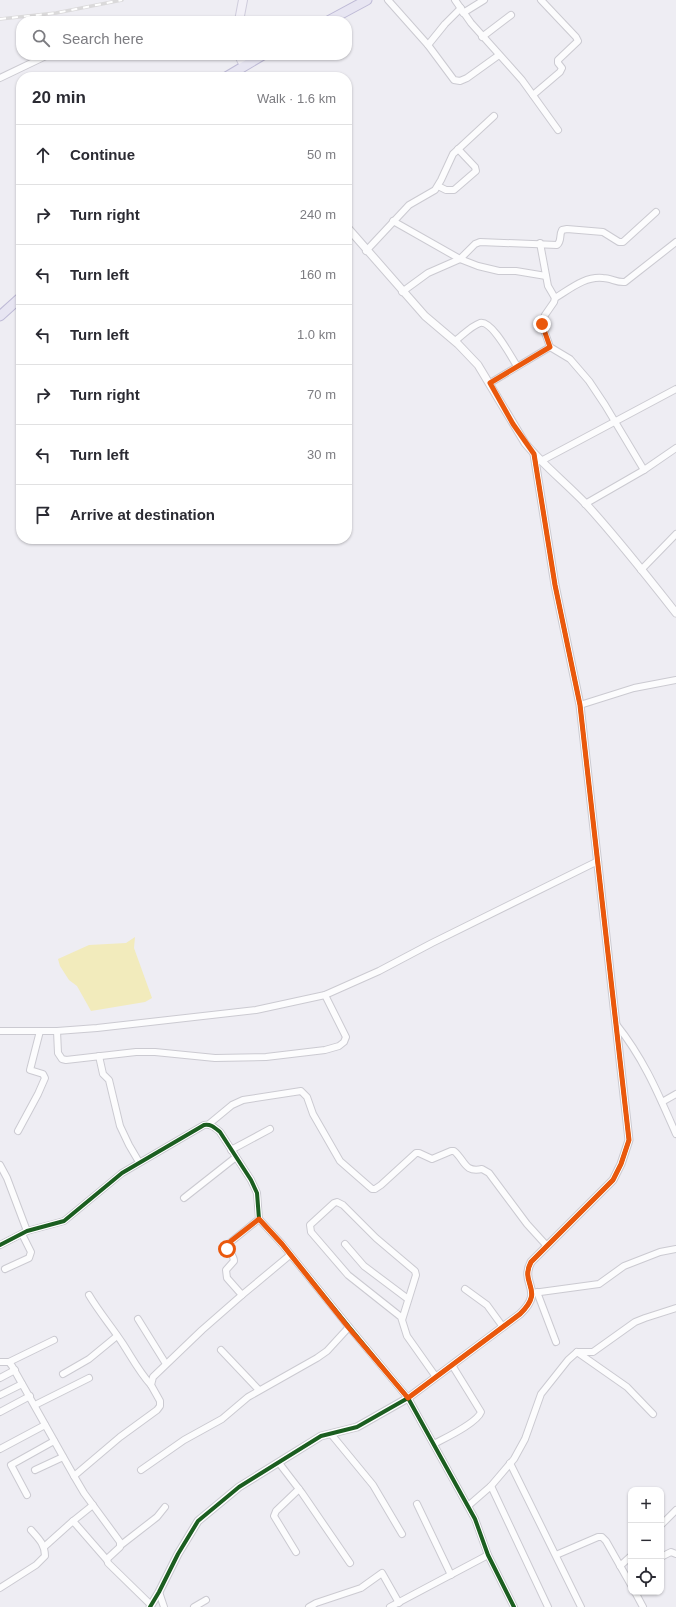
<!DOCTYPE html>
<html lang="en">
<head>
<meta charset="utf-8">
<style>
	body { margin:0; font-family:Arial,sans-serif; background:#f2f2f3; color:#2b2b33 }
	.controls { position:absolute; right:12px; bottom:12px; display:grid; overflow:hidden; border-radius:8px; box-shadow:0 1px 3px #0004 }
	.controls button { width:36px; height:36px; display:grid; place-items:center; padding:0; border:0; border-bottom:1px solid #e1e1e2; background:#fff; color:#2b2b33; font:20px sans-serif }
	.stop { position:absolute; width:12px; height:12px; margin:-9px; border:3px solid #ea580c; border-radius:50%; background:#fff }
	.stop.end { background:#ea580c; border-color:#fff; box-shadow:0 1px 4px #0008 }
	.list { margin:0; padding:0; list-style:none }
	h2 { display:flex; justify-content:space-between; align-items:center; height:52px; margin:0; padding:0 16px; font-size:17px }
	h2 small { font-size:13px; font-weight:400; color:#7c7c81 }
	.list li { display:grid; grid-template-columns:26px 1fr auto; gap:12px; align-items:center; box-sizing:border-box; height:60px; padding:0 16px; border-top:1px solid #e1e1e2 }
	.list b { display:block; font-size:15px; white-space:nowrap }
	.list em { font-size:13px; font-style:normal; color:#7c7c81 }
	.icon { flex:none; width:22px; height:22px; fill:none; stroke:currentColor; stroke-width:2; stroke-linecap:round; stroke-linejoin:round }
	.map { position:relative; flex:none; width:676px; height:1607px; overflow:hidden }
	.search { position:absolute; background:#fff; box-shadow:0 1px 3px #0004; left:16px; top:16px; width:336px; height:44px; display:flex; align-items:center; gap:10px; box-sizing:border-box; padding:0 14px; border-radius:16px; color:#7c7c81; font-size:15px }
	.panel { position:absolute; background:#fff; box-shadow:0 1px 3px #0004; left:16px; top:72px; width:336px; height:472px; border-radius:16px }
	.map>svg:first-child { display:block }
	.water { fill:#f2ebbc }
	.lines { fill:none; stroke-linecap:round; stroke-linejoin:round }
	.minor-casing { stroke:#cbcad1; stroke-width:8 }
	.tertiary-casing { stroke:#cbcad1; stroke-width:9 }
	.secondary-casing { stroke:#cfccdc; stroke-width:10 }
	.primary-casing { stroke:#bebad6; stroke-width:11 }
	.minor { stroke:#fcfcfd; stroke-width:6 }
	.tertiary { stroke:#fcfcfd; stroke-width:7 }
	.secondary { stroke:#f2f0f7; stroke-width:8 }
	.primary { stroke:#e7e5f2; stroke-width:9 }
	.rail-casing { stroke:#dad9da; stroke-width:3.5 }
	.rail { stroke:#fff; stroke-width:2; stroke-dasharray:6; stroke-linecap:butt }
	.cycleway-casing { stroke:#fff; stroke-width:6 }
	.cycleway { stroke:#1b5e20; stroke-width:4 }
	.route { stroke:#ea580c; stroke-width:5 }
</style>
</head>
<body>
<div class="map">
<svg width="676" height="1607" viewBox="0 0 676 1607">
	<rect width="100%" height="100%" fill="#eeedf3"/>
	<polygon class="water" points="135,937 134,948 152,998 145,1002 91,1011 77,986 69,980 60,966 58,959 89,945 126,943"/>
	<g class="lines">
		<g class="minor-casing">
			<g id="minor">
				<polyline points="388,0 428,45 454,80 460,81 467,78 499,55"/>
				<polyline points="455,0 471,23 522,80 558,130"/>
				<polyline points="463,13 484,0"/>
				<polyline points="482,37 511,15"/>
				<polyline points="428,45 445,24 461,8"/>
				<polyline points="0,78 48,55"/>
				<polyline points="533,95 560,72 562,68 558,63 558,60 578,41 576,37 541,0"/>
				<polyline points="438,186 446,190 454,190 476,171 475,167 458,149"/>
				<polyline points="393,221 460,259 478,266 499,271 516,271 546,276"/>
				<polyline points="540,243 548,286 555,298"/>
				<polyline points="366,251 409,205 435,190 441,180 453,154 494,116"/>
				<path d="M402 292 428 273 460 259 475 244 480 242 557 245C562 241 559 235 562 230L567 229 603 232 619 242H623L656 212"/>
				<path d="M455 341C462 336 471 326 480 323 492 320 511 357 517 366"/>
				<polyline points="490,383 550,347"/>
				<polyline points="541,461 676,389"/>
				<path d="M644 470 605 405 589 381 570 359 550 347 542 324 545 315 554 302 555 298C570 289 585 276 603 278 611 278 617 283 625 282L676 242"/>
				<polyline points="585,504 644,470 676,448"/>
				<polyline points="641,570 676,534"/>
				<polyline points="580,705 634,688 676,680"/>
				<path d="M616 1024C644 1059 658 1093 676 1134"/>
				<polyline points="0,1031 57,1031 97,1028 256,1010 325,995 379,971 432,943 598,861"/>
				<polyline points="57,1031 58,1053 62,1059 66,1060 136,1052 155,1052 215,1058 266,1057 325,1050 339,1046 344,1042 346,1037 325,995"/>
				<polyline points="99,1056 103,1074 109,1080 120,1126 129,1145 139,1162"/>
				<polyline points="662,1102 676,1094"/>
				<path d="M209 1124 232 1105 243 1100 301 1091 307 1097 313 1114 340 1161 372 1189H375L381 1185 416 1153H419L432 1159 451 1151H454C465 1160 464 1173 482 1169L489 1173 527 1224 547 1246"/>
				<polyline points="18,1131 38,1094 45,1078 43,1074 30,1070 40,1031"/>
				<polyline points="231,1150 270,1129"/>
				<polyline points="0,1165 7,1178 27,1231"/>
				<polyline points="184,1198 236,1157"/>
				<path d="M259 1219 227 1245C227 1252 234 1254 234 1261L226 1270 227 1278 242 1295 290 1255"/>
				<polyline points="345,1244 364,1266 408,1299"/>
				<path d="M0 1245 27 1231 64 1221 122 1173 204 1125C211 1124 214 1127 220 1132L251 1180 257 1193 259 1219 282 1244 349 1327 408 1398 475 1519 488 1555 514 1607"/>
				<polyline points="5,1269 29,1258 31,1252 22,1234"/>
				<polyline points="465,1289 487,1305 503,1327"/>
				<polyline points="537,1292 556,1342"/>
				<polyline points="533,1293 599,1284 624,1266 660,1252 676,1249"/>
				<path d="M89 1295C99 1312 112 1327 123 1344 132 1358 140 1373 151 1385"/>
				<polyline points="138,1319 166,1364"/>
				<polyline points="402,1320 416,1275 415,1271 376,1238 343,1205 337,1202 334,1203 310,1225 311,1232 348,1275 401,1317 407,1336 436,1377"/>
				<polyline points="221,1350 259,1390"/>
				<polyline points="577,1352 627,1387 653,1414"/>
				<polyline points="0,1362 9,1362 12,1366 74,1476"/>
				<polyline points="9,1362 54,1340"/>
				<polyline points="63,1374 89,1359 117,1336"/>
				<polyline points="0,1378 15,1370"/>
				<polyline points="0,1395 22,1384"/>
				<polyline points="35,1405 89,1378"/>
				<polyline points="0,1412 30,1396"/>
				<polyline points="331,1434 373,1485 402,1534"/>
				<path d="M434 1444C445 1438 477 1423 481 1412L452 1365"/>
				<polyline points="0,1449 45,1425"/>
				<polyline points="279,1463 302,1493 350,1563"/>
				<polyline points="510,1463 581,1607"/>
				<polyline points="35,1470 63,1457"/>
				<polyline points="141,1470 184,1440 222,1419 248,1397 317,1358 327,1351 349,1327"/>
				<polyline points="491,1486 548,1607"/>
				<polyline points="27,1495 11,1465 54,1441"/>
				<polyline points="417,1504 451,1575"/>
				<polyline points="468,1506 491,1486 514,1459 525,1439 541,1394 568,1360 577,1352 593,1352 635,1322 645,1318 676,1308"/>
				<polyline points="73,1521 93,1505"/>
				<polyline points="661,1525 676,1510"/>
				<polyline points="121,1545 157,1517 165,1507"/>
				<polyline points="44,1547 73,1521 107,1560"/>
				<polyline points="296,1552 274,1516 276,1511 299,1489"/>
				<polyline points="556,1555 598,1537 602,1537 606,1541 631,1585"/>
				<polyline points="661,1557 671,1552 676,1554"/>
				<polyline points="620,1566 631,1556"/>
				<path d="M0 1588 36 1565 45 1556C45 1544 38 1538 31 1530"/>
				<polyline points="159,1592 164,1607"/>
				<polyline points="635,1592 643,1607"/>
				<polyline points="151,1605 108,1563 107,1559 120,1547 120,1542 84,1493 74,1476 120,1437 157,1410 160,1406 160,1401 151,1385 153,1377 202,1330 242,1295"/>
				<polyline points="194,1607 206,1600"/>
				<polyline points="309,1607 316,1603 361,1588 382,1573 399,1603"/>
				<polyline points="390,1607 488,1555"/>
			</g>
		</g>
		<g class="tertiary-casing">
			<g id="tertiary">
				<path d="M347 227 425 316 458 344 478 365 525 443C543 465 566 483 586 504 618 539 647 576 676 613"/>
				<path d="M150 1607 159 1592 178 1554 198 1521 239 1487 321 1436 357 1427 408 1398 520 1314C546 1289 519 1285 531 1262L613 1180 621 1164 629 1140 580 705 555 585 534 454"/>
			</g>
		</g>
		<g class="secondary-casing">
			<g id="secondary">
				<polyline points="239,21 243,0"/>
				<polyline points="239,55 244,66"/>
			</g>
		</g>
		<g class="primary-casing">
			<g id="primary">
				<polyline points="328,21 367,0"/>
				<polyline points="226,77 263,55"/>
				<polyline points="0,316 21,297"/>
			</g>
		</g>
		<use href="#minor" class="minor"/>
		<use href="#tertiary" class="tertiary"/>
		<use href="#secondary" class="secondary"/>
		<use href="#primary" class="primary"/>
		<g class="rail-casing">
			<polyline id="rail" points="0,19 56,13 122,0"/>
		</g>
		<use href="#rail" class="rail"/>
		<g class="cycleway-casing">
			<g id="cycleway">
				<path d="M0 1245 27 1231 64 1221 122 1173 204 1125C211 1124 214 1127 220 1132L251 1180 257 1193 259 1219 282 1244 349 1327 408 1398 475 1519 488 1555 514 1607"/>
				<path d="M150 1607 159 1592 178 1554 198 1521 239 1487 321 1436 357 1427 408 1398 520 1314C546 1289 519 1285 531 1262L613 1180 621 1164 629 1140 580 705 555 585 534 454"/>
			</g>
		</g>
		<use href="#cycleway" class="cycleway"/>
	</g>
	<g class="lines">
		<path class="route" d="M227 1249V1245L231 1241 259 1219 282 1244 348 1327 408 1398 520 1314C546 1289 519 1285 531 1262L613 1180 621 1164 629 1140 580 705 555 585 534 454 513 424 490 383 550 347 542 324"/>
	</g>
</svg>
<div class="controls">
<button>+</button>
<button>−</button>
<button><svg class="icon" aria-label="locate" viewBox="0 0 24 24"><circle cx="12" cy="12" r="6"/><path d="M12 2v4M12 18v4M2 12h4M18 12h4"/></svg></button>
</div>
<div class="stop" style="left:227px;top:1249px"></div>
<div class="stop end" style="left:542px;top:324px"></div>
<div class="search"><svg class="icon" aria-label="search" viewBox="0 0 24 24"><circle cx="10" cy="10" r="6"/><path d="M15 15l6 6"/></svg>Search here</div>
<section class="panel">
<h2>20 min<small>Walk · 1.6 km</small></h2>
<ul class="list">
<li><svg class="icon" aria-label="ahead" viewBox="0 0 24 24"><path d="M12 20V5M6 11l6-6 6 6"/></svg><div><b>Continue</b></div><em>50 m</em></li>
<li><svg class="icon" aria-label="right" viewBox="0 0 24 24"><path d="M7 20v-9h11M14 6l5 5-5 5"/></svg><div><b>Turn right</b></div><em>240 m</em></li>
<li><svg class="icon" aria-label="left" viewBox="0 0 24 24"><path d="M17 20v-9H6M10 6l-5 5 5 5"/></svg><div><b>Turn left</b></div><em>160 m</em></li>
<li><svg class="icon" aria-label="left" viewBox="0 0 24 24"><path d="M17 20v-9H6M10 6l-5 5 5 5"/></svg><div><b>Turn left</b></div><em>1.0 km</em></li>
<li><svg class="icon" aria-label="right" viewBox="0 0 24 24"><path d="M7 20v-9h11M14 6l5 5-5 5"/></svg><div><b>Turn right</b></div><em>70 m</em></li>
<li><svg class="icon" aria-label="left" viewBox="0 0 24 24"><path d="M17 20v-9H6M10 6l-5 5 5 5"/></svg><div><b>Turn left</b></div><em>30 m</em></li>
<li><svg class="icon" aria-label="arrive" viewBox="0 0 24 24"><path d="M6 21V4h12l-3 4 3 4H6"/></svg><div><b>Arrive at destination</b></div></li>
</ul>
</section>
</div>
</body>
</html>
